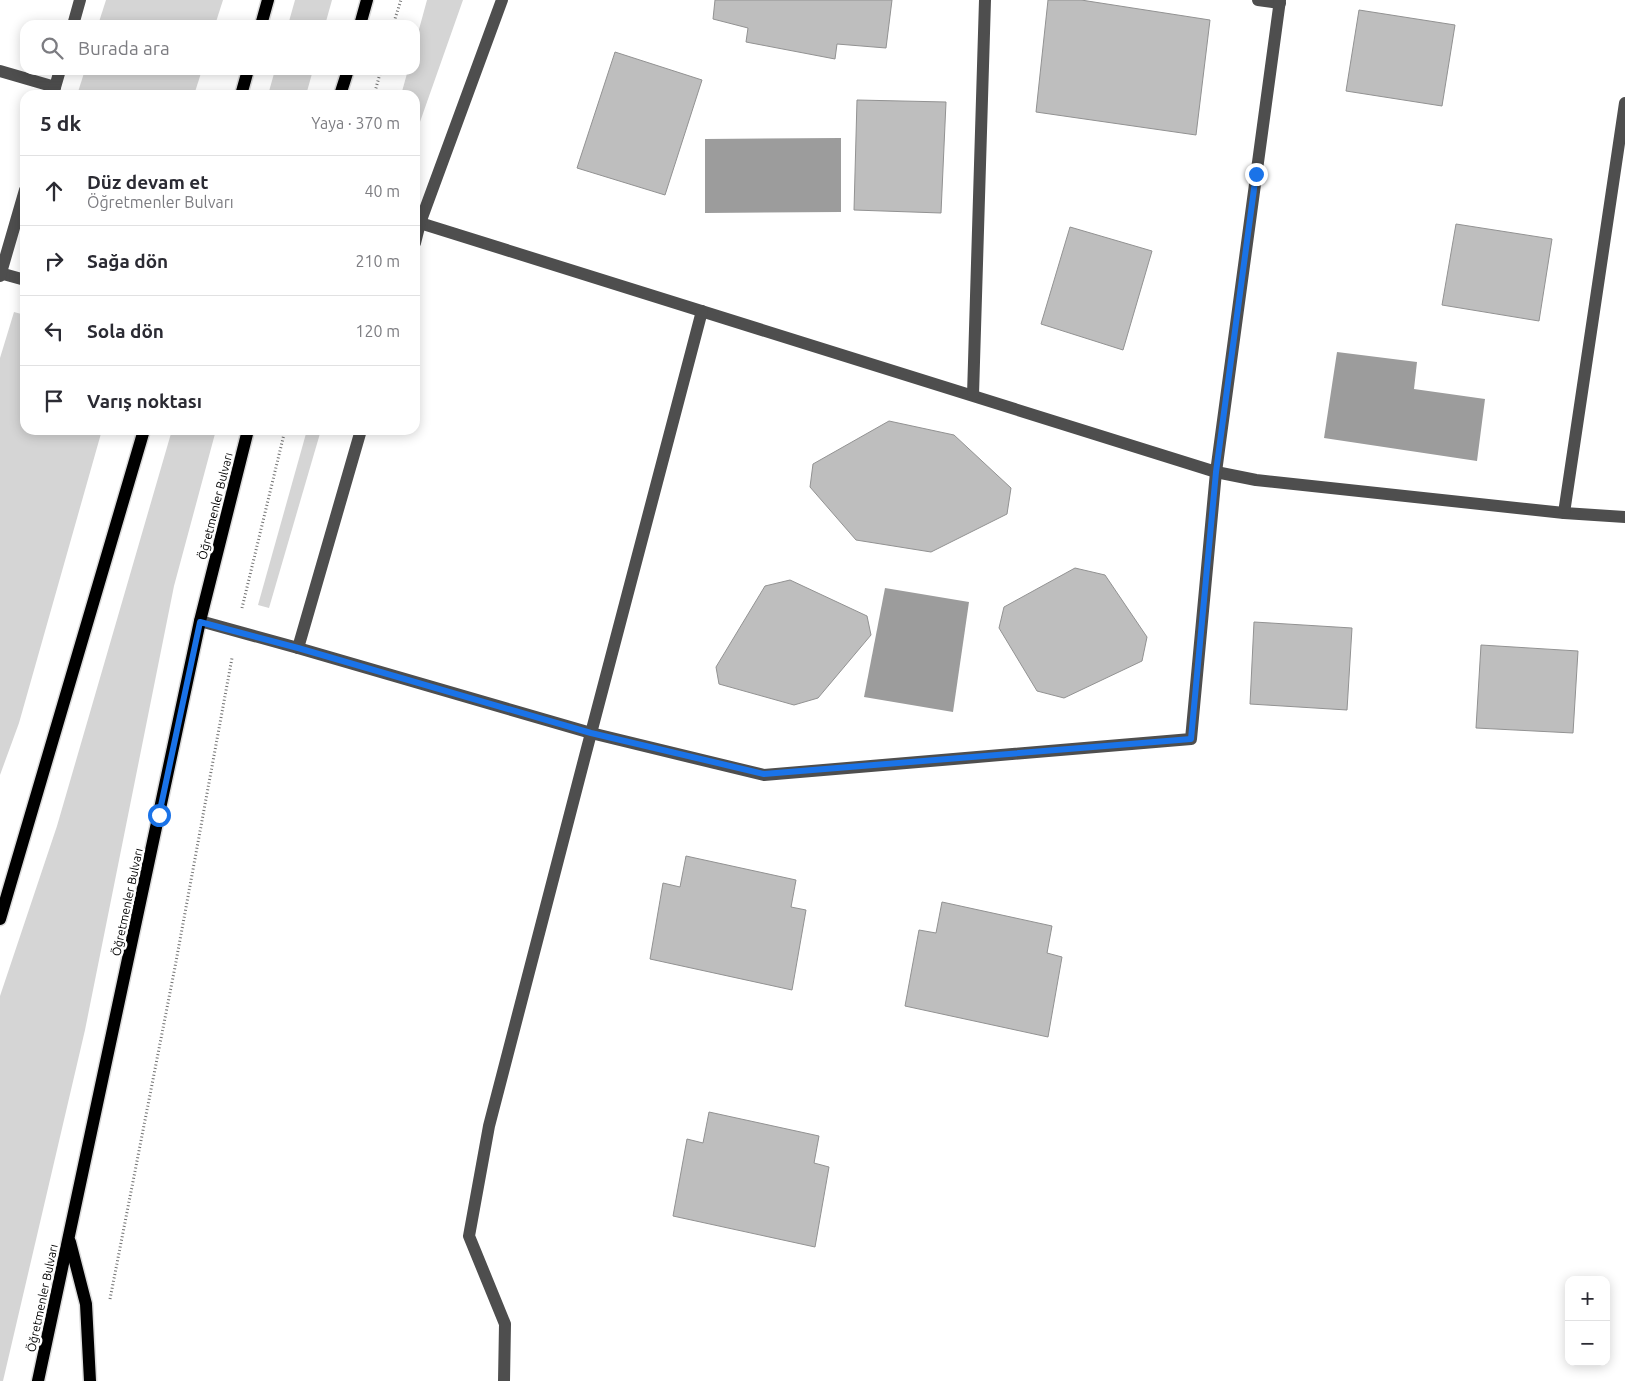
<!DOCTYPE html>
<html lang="tr">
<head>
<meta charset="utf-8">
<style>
	body { margin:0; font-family:Ubuntu,sans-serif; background:#f2f2f3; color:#2b2b33 }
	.controls { position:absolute; right:15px; bottom:15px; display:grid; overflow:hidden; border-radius:10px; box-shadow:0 2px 12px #0003 }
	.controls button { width:45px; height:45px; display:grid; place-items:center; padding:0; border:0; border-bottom:1px solid #e1e1e2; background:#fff; color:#2b2b33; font:25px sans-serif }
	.stop { position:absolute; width:15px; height:15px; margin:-11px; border:4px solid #1a73e8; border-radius:50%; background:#fff }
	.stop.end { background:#1a73e8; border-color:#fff; box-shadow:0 1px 5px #0008 }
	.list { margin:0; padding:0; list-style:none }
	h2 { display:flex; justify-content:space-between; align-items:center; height:65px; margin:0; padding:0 20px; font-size:21px }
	h2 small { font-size:16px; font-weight:400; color:#7c7c81 }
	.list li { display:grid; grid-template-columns:32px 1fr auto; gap:15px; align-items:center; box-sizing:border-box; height:70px; padding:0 20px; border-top:1px solid #e1e1e2 }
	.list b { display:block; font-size:19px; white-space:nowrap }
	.list p { margin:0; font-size:16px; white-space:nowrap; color:#7c7c81 }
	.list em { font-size:16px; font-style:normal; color:#7c7c81 }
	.icon { flex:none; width:28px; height:28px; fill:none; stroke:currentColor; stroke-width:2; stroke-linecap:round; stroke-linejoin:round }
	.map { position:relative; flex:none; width:1625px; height:1381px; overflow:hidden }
	.search { position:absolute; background:#fff; box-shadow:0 2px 12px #0003; left:20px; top:20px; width:400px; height:55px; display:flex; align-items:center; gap:12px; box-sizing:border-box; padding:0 18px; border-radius:15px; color:#7c7c81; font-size:19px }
	.panel { position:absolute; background:#fff; box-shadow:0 2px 12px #0003; left:20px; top:90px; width:400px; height:345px; border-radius:15px }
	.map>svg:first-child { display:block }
	.green { fill:#d5d5d5 }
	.water { fill:#9c9c9c }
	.building { fill:#bebebe; stroke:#929292 }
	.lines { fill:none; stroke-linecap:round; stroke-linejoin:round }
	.major-casing { stroke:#dbdbdb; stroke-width:15 }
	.path { stroke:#707070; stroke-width:3; stroke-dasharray:1 2.5; stroke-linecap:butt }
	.minor { stroke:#4e4e4e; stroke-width:12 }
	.major { stroke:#000; stroke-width:12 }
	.route { stroke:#1a73e8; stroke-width:6 }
	.labels { text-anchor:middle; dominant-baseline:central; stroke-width:5; stroke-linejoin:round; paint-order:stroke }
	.street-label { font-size:12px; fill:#000; stroke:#fff }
</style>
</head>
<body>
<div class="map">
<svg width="1625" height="1381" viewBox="0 0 1625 1381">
	<rect width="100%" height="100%" fill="#fff"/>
	<g class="green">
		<polygon points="106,0 223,0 215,25 98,25"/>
		<polygon points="295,0 332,0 325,25 288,25"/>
		<polygon points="427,0 463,0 415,136 415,95 401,95 408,70 415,70 415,44"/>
		<polygon points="85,70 202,70 194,95 77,95"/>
		<polygon points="275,70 313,70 306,95 268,95"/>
		<polygon points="14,312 25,315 25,430 102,430 19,723 0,775 0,358"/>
		<polygon points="172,430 216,430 174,586 85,1030 3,1381 0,1381 0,996 57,826"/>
		<polygon points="307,430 321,430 269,608 258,605"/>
	</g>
	<g class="water">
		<polygon points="841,138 841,212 705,213 705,139"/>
		<polygon points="1337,352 1417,362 1414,389 1485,399 1477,461 1324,438"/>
		<polygon points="885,588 969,602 953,712 864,697"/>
	</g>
	<g class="building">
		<polygon points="715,0 892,0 886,48 837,44 835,59 746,42 748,28 713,19"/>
		<polygon points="1048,0 1081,0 1210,20 1196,135 1036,112"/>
		<polygon points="1359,10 1455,25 1442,106 1346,91"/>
		<polygon points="615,52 702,80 665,195 577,168"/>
		<polygon points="857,100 946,102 941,213 854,210"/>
		<polygon points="1456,224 1552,239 1539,321 1442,305"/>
		<polygon points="1070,227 1152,251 1123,350 1041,324"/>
		<polygon points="889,421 954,435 1011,488 1007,514 931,552 856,540 810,487 813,464"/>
		<polygon points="1075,568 1105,575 1147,637 1142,661 1064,698 1037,691 999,628 1004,607"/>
		<polygon points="790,580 867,616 871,635 818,698 794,705 719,684 716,667 765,586"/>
		<polygon points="1254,622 1352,628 1347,710 1250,704"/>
		<polygon points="1481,645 1578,651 1573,733 1476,728"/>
		<polygon points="686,856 796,880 791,907 806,910 792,990 650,959 663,883 680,887"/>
		<polygon points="942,902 1052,926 1047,953 1062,957 1048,1037 905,1006 919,930 936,933"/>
		<polygon points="709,1112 819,1136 814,1163 829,1167 815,1247 673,1216 687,1139 703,1143"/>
	</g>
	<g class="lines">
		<g class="major-casing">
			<g id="major">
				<polyline points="261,25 268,0"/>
				<polyline points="360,25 367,0"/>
				<polyline points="241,95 248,70"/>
				<polyline points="340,95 348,70"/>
				<polyline points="0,919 144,430"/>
				<polyline points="70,1242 86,1304 90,1381"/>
				<polyline points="38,1381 200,621 248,430"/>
			</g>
		</g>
		<g class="path">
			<polyline points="393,25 401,0"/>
			<polyline points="374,95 381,70"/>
			<polyline points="242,608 285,430"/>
			<polyline points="110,1299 175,967 232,658"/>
		</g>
		<g class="minor">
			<polyline points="1258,0 1280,3"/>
			<polyline points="73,25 80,0"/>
			<polyline points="0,71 55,87"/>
			<polyline points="53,94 60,70"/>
			<polyline points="420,223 1216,472 1256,480 1564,513 1625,517"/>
			<polyline points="415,243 420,223 502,0"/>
			<polyline points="0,273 25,280"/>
			<polyline points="0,276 25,190"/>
			<polyline points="973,395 985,0"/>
			<polyline points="1564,513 1625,103"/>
			<polyline points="200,621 298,648 591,733 764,775 1191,739 1216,472 1280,0"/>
			<polyline points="298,648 361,430"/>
			<polyline points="504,1381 505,1324 469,1236 489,1126 585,756 702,311"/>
		</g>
		<use href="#major" class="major"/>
	</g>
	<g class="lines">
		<polyline class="route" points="159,815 200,622 298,648 591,733 764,774 1191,739 1216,472 1256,174"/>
	</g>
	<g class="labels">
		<g class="street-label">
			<text transform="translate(215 506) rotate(-76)">Öğretmenler Bulvarı</text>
			<text transform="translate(127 902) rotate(-78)">Öğretmenler Bulvarı</text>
			<text transform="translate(42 1298) rotate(-78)">Öğretmenler Bulvarı</text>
		</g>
	</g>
</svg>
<div class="controls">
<button>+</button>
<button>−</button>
</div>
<div class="stop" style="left:159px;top:815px"></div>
<div class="stop end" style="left:1256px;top:174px"></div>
<div class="search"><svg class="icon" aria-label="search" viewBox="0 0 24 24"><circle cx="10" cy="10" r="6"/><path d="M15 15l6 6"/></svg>Burada ara</div>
<section class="panel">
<h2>5 dk<small>Yaya · 370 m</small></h2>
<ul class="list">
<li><svg class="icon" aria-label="ahead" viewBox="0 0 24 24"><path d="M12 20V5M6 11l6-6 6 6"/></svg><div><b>Düz devam et</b><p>Öğretmenler Bulvarı</p></div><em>40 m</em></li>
<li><svg class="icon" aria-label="right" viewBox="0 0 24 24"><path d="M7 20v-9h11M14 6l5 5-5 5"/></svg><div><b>Sağa dön</b></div><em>210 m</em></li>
<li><svg class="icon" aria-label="left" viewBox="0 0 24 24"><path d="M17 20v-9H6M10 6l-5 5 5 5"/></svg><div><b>Sola dön</b></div><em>120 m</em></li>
<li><svg class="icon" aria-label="arrive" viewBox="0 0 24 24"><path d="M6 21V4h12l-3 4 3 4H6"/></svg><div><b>Varış noktası</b></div></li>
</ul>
</section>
</div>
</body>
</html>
